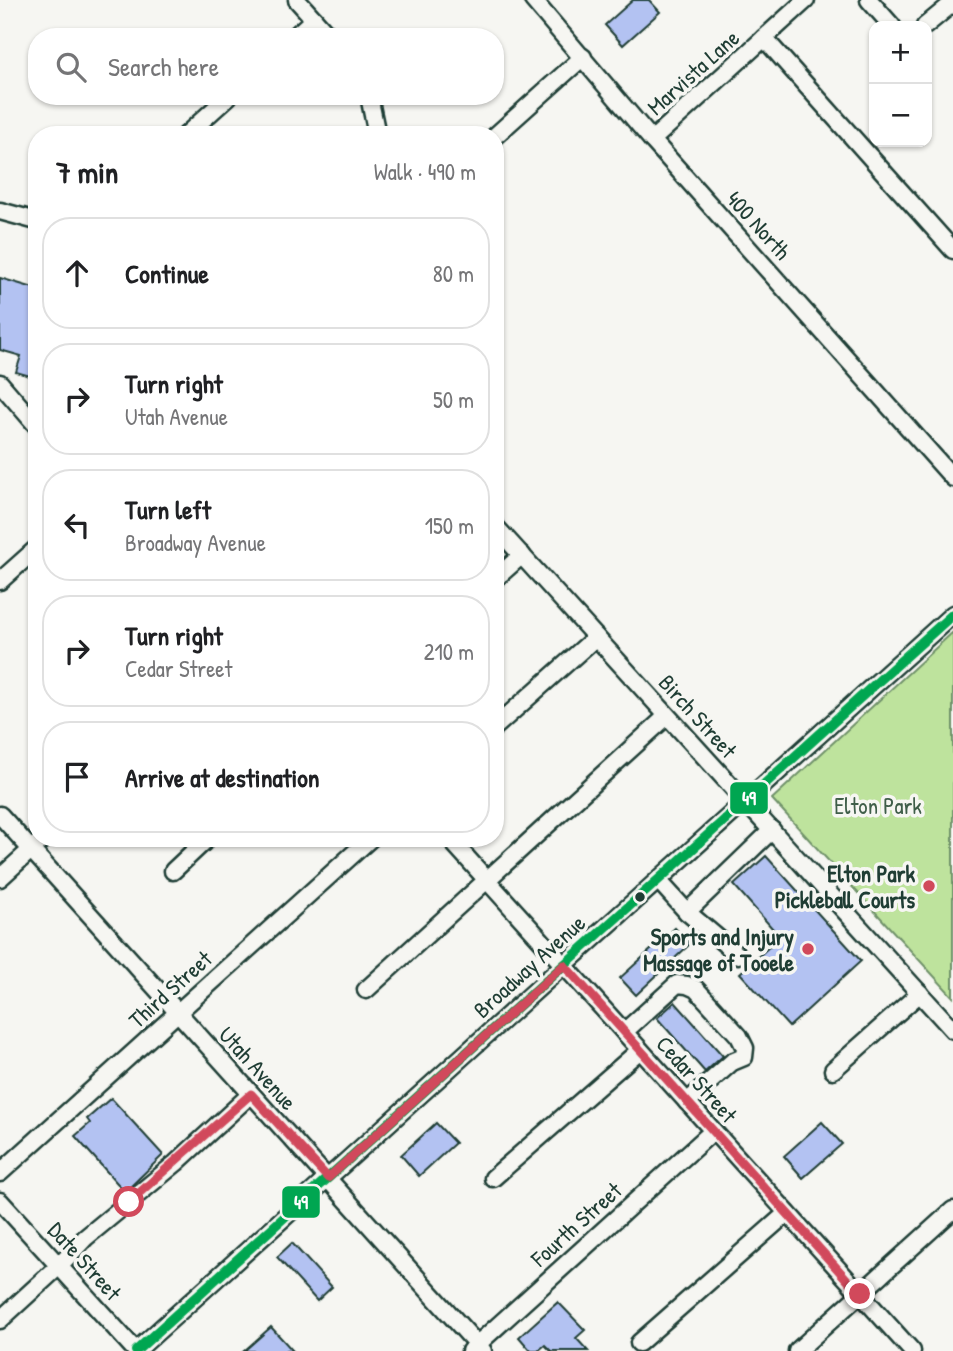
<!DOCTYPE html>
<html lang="en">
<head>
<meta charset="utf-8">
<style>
	body { margin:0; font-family:"Patrick Hand",sans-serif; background:#f2f2f2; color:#202124 }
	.controls { position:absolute; right:21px; top:21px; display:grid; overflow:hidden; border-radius:14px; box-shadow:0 2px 5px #0004 }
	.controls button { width:63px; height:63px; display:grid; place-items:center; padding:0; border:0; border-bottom:2px solid #e0e0e0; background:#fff; color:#202124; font:35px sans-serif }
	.stop { position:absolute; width:21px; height:21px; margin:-16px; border:5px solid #d1495b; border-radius:50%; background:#fff }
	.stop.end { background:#d1495b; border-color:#fff; box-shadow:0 2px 7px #0008 }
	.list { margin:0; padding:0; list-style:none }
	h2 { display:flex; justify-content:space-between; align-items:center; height:91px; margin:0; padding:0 28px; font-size:30px }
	h2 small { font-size:23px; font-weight:400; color:#757577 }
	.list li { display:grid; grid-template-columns:46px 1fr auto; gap:21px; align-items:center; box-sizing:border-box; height:112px; margin:0 14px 14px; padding:0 14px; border:2px solid #e0e0e0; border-radius:28px }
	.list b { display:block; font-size:26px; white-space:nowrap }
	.list p { margin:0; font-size:23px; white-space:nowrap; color:#757577 }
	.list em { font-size:23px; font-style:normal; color:#757577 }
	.icon { flex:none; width:38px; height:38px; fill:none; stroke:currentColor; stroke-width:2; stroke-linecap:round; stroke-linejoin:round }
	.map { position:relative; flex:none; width:953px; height:1351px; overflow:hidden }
	.search { position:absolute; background:#fff; box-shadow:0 2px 5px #0004; left:28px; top:28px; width:476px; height:77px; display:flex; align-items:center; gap:18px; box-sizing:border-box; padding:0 24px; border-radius:28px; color:#757577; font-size:26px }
	.panel { position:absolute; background:#fff; box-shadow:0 2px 5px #0004; left:28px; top:126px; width:476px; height:721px; border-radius:28px }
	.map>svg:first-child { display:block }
	.green { fill:#bee39d; stroke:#6e9068; stroke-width:2 }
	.building { fill:#b3c2f2; stroke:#1f3d34; stroke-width:2 }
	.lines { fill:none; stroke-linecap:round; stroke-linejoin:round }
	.minor-casing { stroke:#1f3d34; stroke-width:21 }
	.minor { stroke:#f6f6f2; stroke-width:16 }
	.bus-1-casing { stroke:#f6f6f2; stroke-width:16 }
	.bus-1 { stroke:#00a651; stroke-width:10 }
	.route { stroke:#d1495b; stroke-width:9 }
	.poi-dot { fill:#d1495b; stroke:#f6f6f2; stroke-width:2.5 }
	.bus-dot { fill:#1f3d34; stroke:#f6f6f2; stroke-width:2.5 }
	.labels { text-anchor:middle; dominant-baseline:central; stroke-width:7; stroke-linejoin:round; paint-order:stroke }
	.street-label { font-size:23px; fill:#1f3d34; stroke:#f6f6f2 }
	.park-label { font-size:23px; fill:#3f5e49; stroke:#f6f6f2 }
	.poi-label { font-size:23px; font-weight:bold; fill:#1f3d34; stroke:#f6f6f2; text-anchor:end }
	.line-badge { stroke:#f6f6f2; stroke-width:2.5 }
	.badge-label { font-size:19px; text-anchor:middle; font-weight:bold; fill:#fff }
</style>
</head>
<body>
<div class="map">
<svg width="953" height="1351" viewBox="0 0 953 1351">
	<rect width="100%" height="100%" fill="#f6f6f2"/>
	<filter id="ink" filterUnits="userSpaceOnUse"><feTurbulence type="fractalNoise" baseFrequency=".0143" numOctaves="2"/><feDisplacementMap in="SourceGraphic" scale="14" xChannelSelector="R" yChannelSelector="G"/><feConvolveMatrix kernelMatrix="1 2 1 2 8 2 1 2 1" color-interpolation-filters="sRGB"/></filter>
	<g filter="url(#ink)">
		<polygon class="green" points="953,632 953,997 772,799"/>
		<g class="building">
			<polygon points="633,0 649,0 660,12 623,45 605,25"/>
			<polygon points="0,278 37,289 37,378 16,372 21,356 0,350"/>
			<polygon points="766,856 861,961 789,1027 740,973 780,937 734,885"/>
			<polygon points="675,928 690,944 636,995 620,978"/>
			<polygon points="675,1002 723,1056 705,1072 657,1018"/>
			<polygon points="111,1098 163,1155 125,1192 75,1136 90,1123 87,1119"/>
			<polygon points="822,1122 842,1144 803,1178 784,1156"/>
			<polygon points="436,1123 455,1143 419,1176 401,1155"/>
			<polygon points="292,1243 332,1287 317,1301 277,1257"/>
			<polygon points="558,1302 585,1330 576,1338 588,1351 551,1351 545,1345 538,1351 531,1351 519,1337"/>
			<polygon points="271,1327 293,1351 244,1351"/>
		</g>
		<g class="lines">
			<g class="minor-casing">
				<g id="minor">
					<polyline points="297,0 330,37"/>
					<polyline points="533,0 652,140 953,478"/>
					<polyline points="869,0 892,26"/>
					<polyline points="925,26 953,3"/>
					<polyline points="294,37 314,19"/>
					<polyline points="764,38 953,250"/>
					<polyline points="369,96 377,135"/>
					<polyline points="186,135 229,96"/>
					<polyline points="495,136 583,57"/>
					<polyline points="652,140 806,0"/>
					<polyline points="0,211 37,221"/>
					<polyline points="0,383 37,426"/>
					<polyline points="495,526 953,1030"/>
					<polyline points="495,579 522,555"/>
					<polyline points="0,581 37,548"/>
					<polyline points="495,727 596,637"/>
					<polyline points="0,815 483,1351"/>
					<polyline points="449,838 912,1351"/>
					<polyline points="173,871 208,838"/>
					<polyline points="0,878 44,838"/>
					<polyline points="658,880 687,912 738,955"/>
					<polyline points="687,912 772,830"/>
					<polyline points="366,990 667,716"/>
					<polyline points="624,1032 677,984 687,985 696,989 739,1036 745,1048 744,1057 732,1062 687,1102"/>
					<polyline points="833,1070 920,993"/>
					<polyline points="0,1173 371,838"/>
					<polyline points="493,1178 640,1050"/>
					<polyline points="0,1201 136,1351"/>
					<polyline points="0,1320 59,1266 85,1238 176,1163 251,1094"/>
					<polyline points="639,1343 787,1213"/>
					<polyline points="136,1351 953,614"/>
					<polyline points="470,1351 713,1131"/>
					<polyline points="797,1351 953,1210"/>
				</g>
			</g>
			<use href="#minor" class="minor"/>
			<g class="bus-1-casing">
				<polyline id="bus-1" points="136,1351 953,614"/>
			</g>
			<use href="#bus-1" class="bus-1"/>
		</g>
	</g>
	<g class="lines" filter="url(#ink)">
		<polyline class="route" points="129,1202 251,1094 328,1178 564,965 860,1294"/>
	</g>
	<g class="poi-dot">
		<circle cx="929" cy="886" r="7"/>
		<circle cx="808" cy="949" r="7"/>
	</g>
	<circle class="bus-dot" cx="640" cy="897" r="6"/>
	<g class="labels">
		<g class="street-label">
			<text transform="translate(693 72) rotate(-42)">Marvista Lane</text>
			<text transform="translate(759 225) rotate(48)">400 North</text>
			<text transform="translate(698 716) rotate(48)">Birch Street</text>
			<text transform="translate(529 966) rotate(-42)">Broadway Avenue</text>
			<text transform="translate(170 989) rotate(-42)">Third Street</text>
			<text transform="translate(258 1068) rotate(48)">Utah Avenue</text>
			<text transform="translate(697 1079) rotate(48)">Cedar Street</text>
			<text transform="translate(576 1224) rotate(-42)">Fourth Street</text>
			<text transform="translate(85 1261) rotate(48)">Date Street</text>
		</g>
		<g class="park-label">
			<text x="878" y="805">Elton Park</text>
		</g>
		<g class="poi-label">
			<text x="915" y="873">Elton Park<tspan x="915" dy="26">Pickleball Courts</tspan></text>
			<text x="794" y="936">Sports and Injury<tspan x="794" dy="26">Massage of Tooele</tspan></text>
		</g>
	</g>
	<g class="line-badge">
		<rect x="729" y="781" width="40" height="34" rx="7" fill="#00a651"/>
		<rect x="281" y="1185" width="40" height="34" rx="7" fill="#00a651"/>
	</g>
	<g class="badge-label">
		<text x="749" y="805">49</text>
		<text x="301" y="1209">49</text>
	</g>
</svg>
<div class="controls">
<button>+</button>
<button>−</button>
</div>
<div class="stop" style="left:129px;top:1202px"></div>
<div class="stop end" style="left:860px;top:1294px"></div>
<div class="search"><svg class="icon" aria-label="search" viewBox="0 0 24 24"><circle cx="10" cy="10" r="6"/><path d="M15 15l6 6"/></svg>Search here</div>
<section class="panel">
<h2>7 min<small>Walk · 490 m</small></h2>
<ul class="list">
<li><svg class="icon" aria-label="ahead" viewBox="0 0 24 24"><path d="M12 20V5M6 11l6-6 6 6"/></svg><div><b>Continue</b></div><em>80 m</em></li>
<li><svg class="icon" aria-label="right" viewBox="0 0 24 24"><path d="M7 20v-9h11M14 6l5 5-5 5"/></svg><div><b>Turn right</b><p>Utah Avenue</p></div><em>50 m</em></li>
<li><svg class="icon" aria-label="left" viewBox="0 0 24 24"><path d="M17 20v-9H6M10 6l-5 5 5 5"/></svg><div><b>Turn left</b><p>Broadway Avenue</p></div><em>150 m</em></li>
<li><svg class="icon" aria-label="right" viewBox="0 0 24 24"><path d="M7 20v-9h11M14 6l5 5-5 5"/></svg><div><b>Turn right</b><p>Cedar Street</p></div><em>210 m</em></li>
<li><svg class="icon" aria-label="arrive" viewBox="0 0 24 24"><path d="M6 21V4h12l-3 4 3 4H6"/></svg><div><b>Arrive at destination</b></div></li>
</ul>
</section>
</div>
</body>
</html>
